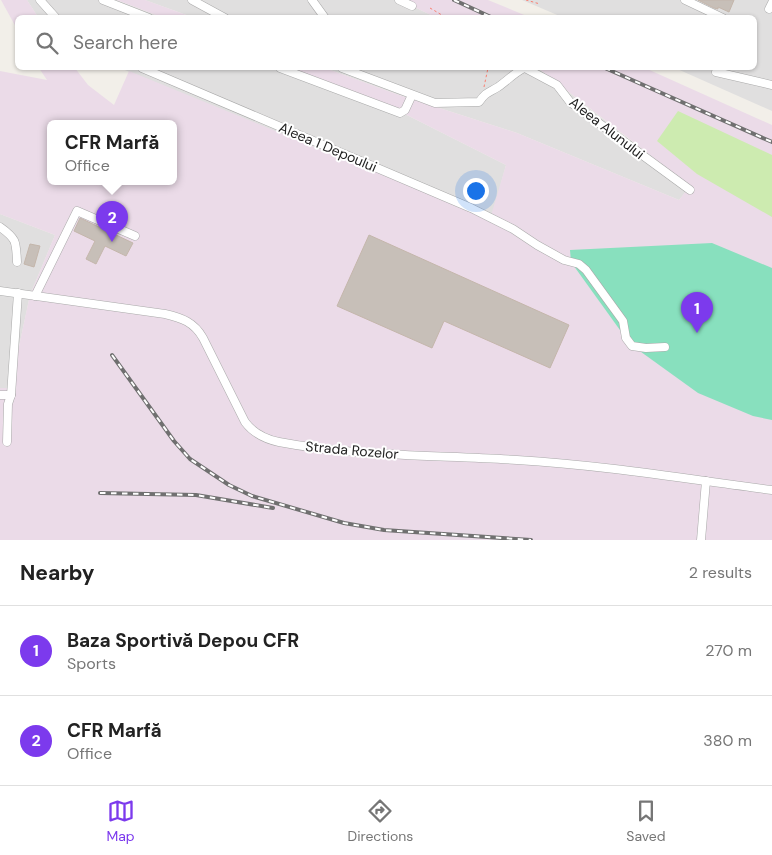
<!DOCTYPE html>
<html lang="en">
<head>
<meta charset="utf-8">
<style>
	body { margin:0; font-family:"DM Sans",sans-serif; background:#f2f2f2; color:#222 }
	.you { position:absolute; left:475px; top:190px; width:18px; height:18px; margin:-12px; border:4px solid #fff; border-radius:50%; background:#1a73e8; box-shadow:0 0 0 8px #1a73e833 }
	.badge { display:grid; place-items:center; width:32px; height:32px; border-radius:50%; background:#7c3aed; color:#fff; font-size:16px; font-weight:700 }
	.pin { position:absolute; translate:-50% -41px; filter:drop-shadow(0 1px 2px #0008) }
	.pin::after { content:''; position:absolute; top:26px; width:18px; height:15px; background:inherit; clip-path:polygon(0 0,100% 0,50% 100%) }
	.popup { position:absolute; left:47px; top:120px; width:130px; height:65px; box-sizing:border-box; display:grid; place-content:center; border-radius:8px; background:#fff; filter:drop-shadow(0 1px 4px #0005); font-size:16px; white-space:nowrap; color:#767676 }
	.popup b { font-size:19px; color:#222 }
	.popup::after { content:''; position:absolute; left:50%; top:100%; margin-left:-10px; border:10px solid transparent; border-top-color:#fff }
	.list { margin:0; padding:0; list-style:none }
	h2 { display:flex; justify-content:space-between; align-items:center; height:65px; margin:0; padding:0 20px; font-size:21px }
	h2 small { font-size:16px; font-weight:400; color:#767676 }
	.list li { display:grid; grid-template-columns:32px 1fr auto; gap:15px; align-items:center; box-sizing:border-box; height:90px; padding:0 20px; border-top:1px solid #e0e0e0 }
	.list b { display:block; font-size:19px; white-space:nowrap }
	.list p { margin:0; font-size:16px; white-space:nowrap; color:#767676 }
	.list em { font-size:16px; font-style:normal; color:#767676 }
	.icon { flex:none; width:28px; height:28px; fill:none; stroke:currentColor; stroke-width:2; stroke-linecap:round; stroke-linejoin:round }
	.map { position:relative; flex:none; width:772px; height:540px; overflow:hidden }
	.search { position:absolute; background:#fff; box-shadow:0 1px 4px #0004; left:15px; right:15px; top:15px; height:55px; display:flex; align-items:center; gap:12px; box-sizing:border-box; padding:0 18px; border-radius:8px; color:#767676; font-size:19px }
	.sheet { height:245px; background:#fff }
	nav { display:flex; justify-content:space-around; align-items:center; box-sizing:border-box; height:70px; border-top:1px solid #e0e0e0; background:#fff; font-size:14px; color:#767676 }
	nav a { display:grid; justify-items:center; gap:2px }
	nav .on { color:#7c3aed }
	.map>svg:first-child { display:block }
	.residential { fill:#e0dfdf }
	.industrial { fill:#ebdbe8; fill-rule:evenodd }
	.grass { fill:#cdebb0 }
	.pitch { fill:#88e0be }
	.building { fill:#c7bfb8; stroke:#c4b6ab }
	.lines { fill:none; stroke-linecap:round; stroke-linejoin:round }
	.minor-casing { stroke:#a9a9a9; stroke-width:9 }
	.path { stroke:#fa8072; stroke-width:1; stroke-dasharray:2.5 2.5; stroke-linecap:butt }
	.minor { stroke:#fff; stroke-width:8 }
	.rail-casing { stroke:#707070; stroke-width:4 }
	.rail { stroke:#fff; stroke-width:2; stroke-dasharray:5.5; stroke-linecap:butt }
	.labels { text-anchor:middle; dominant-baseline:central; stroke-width:4; stroke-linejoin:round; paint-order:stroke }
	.street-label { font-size:14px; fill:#222; stroke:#fff }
</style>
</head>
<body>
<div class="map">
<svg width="772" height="540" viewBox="0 0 772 540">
	<rect width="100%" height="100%" fill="#f2efe9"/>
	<g class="residential">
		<polygon points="27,0 117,0 161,17 38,17"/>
		<polygon points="145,0 400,0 435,17 192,17"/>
		<polygon points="522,0 772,0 772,111 675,68 754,68 754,18 562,17"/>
		<polygon points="120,68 289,68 391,107 506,165 491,220"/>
		<polygon points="325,68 538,68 690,187 679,200 517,133 396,94"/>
		<polygon points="0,214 55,235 30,295 10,389 0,388"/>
	</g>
	<g class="industrial">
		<polygon points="1,0 27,0 38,17 18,18 17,29"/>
		<polygon points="117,0 145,0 192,17 161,17"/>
		<polygon points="400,0 488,0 529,17 435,17"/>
		<path d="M39 68H75L88 85 114 105 129 71 490 219 506 165 391 107 289 68H325L396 94 517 133 679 200 690 186 538 68H645L772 125V540H0V388H10L30 295 55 235 0 214V71L47 80ZM51 123H173V181H51Z"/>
	</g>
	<polygon class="grass" points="678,111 772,155 772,217 697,174 657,141"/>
	<polygon class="pitch" points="712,243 772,268 772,420 753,416 698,393 630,344 571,262 570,250"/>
	<g class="building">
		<polygon points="698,0 734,0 729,12 718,7 718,9 714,8"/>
		<polygon points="80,218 133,243 126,256 105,246 96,264 86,259 95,241 74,231"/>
		<polygon points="369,235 569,325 550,368 444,321 432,348 337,306"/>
		<polygon points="30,244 40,246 34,267 24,264"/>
	</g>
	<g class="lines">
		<g class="minor-casing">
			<g id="minor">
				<polyline points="40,0 56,18"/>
				<polyline points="103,0 149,18"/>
				<polyline points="192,0 225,18"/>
				<polyline points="312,0 325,18"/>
				<polyline points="399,0 412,6"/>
				<polyline points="685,0 723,18"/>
				<polyline points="769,9 772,3"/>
				<polyline points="142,68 471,208 513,229 537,245 564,260 579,264 586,270 623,321 626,338 632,346 646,348 665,347"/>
				<polyline points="280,68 400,113 405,110 412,95"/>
				<path d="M342 68 435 103 479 102C486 92 488 93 498 87 507 81 514 73 524 68"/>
				<polyline points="525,68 557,85 570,102 690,190"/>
				<polyline points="716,72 772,85"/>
				<path d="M0 227C17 239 16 242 17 262"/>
				<path d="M0 291 165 314C182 318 194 322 203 338L245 422C254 434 265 439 279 442 357 457 438 455 517 460 602 465 687 479 772 490"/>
				<polyline points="35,296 77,211 135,236"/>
				<polyline points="0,395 11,395"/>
				<polyline points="7,442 8,404 11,395 18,293"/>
				<polyline points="701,540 706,481"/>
			</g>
		</g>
		<g class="path">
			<polyline points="526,0 540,4"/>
			<polyline points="430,8 447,18"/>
			<polyline points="484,87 488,68"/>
		</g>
		<use href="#minor" class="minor"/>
		<g class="rail-casing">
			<g id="rail">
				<polyline points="454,0 493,18"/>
				<polyline points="605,68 772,142"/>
				<polyline points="112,355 174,441 190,459 229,485 252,496 344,523 384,530 531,540"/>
				<polyline points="100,493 196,495 273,508"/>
			</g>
		</g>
		<use href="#rail" class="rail"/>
	</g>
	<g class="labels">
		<g class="street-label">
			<text transform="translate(607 128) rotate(38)">Aleea Alunului</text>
			<text transform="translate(328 147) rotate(23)">Aleea 1 Depoului</text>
			<text transform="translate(352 450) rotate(5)">Strada Rozelor</text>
		</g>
	</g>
</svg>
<div class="you"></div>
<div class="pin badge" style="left:697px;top:333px">1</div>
<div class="pin badge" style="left:112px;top:242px">2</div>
<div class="popup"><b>CFR Marfă</b>Office</div>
<div class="search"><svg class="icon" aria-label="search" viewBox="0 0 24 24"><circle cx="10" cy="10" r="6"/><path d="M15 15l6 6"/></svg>Search here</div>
</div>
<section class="sheet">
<h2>Nearby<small>2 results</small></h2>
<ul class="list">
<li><span class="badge">1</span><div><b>Baza Sportivă Depou CFR</b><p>Sports</p></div><em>270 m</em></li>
<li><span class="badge">2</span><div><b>CFR Marfă</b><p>Office</p></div><em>380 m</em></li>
</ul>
</section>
<nav>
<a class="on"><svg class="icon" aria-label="map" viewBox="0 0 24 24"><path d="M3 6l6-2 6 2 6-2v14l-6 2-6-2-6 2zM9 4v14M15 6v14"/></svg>Map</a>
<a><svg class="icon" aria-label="directions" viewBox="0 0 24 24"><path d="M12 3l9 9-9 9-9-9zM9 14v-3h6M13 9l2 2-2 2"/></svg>Directions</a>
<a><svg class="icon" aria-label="saved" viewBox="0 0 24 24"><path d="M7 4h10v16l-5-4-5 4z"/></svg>Saved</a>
</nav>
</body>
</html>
